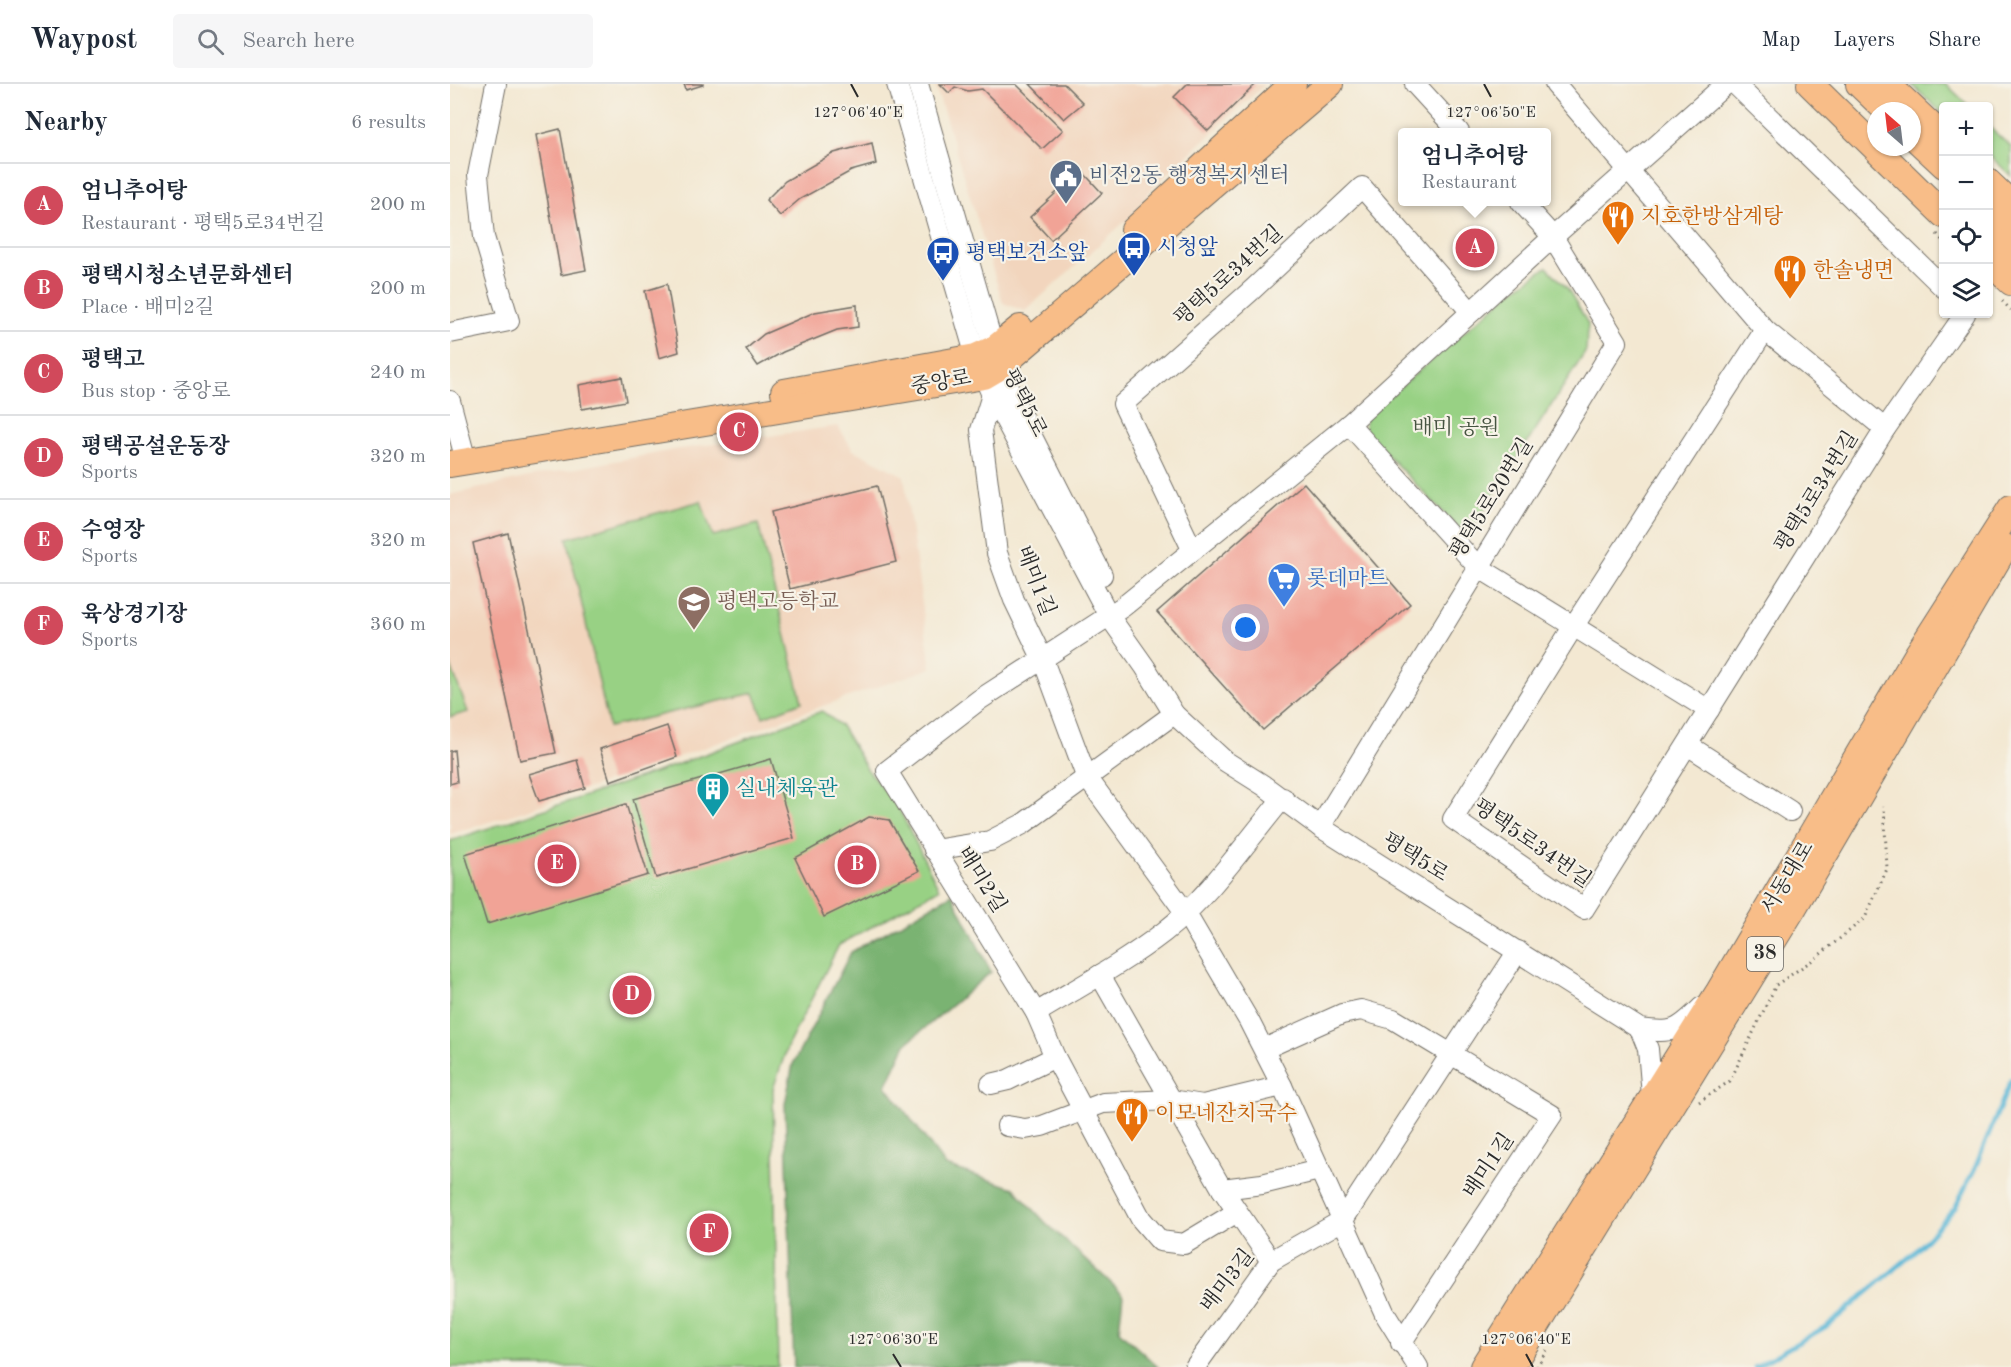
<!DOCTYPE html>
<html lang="en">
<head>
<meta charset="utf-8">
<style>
	body { margin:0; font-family:"Old Standard TT","Noto Serif KR",serif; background:#f6f6f7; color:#1f2937 }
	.controls { position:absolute; right:18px; top:18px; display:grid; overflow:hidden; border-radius:6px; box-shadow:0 2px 4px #0004 }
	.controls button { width:54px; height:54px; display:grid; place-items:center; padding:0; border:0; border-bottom:2px solid #e0e1e3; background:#fff; color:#1f2937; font:30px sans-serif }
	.compass { position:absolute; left:1417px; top:18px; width:54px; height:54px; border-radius:50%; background:#fff; box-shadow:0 2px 4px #0004; rotate:332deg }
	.you { position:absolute; left:796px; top:544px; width:21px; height:21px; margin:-15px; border:4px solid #fff; border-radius:50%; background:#1a73e8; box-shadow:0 0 0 9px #1a73e833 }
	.badge { display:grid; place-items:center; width:39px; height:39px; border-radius:50%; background:#d1495b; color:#fff; font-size:20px; font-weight:700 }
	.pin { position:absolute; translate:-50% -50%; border:3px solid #fff; box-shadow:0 2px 6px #0006 }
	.popup { position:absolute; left:948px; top:44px; width:153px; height:78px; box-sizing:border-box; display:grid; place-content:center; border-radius:6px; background:#fff; filter:drop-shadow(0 2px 4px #0005); font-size:20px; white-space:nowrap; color:#747a83 }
	.popup b { font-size:22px; color:#1f2937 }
	.popup::after { content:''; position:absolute; left:50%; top:100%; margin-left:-12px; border:12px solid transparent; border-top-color:#fff }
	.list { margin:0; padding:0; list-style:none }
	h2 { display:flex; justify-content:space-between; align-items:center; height:78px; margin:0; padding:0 24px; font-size:26px }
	h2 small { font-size:20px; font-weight:400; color:#747a83 }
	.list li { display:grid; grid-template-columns:39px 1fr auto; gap:18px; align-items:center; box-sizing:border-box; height:84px; padding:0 24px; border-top:2px solid #e0e1e3 }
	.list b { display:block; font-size:22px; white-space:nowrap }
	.list p { margin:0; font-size:20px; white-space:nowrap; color:#747a83 }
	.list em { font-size:20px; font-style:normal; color:#747a83 }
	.icon { flex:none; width:33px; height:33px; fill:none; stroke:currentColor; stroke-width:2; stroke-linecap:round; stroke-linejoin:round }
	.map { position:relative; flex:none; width:1561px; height:1283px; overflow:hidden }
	header { display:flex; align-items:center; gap:36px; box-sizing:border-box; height:84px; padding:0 30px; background:#fff; border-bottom:2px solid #e0e1e3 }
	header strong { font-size:28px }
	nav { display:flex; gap:33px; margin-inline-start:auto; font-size:21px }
	.search { width:420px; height:54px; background:#f6f6f7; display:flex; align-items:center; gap:15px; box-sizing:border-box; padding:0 21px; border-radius:6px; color:#747a83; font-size:22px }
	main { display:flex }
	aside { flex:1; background:#fff }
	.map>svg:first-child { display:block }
	.built { fill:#f2d5bd }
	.green { fill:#98d184; stroke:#627e58; stroke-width:1.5 }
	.forest { fill:#7ab372; stroke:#526f4e; stroke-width:1.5 }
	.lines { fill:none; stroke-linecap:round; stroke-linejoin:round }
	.stream { stroke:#57b6d6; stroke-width:4.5 }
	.building { fill:#f1a396 }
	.minor-casing { stroke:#716d65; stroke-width:22 }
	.major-casing { stroke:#716d65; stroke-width:28 }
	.path { stroke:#716d65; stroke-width:3; stroke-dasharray:1.5 4.5; stroke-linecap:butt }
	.minor { stroke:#fff; stroke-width:20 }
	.major { stroke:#f8bd88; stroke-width:26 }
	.ticks { fill:none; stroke:#2b2b2b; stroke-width:2 }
	.labels { text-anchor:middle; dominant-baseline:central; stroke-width:4.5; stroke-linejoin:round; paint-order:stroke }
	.shield { fill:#f7f3e8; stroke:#686764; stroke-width:1.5 }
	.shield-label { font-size:20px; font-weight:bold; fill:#2b2b2b }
	.service-label { font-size:21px; fill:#4e5e75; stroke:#f7f3e8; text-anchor:start }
	.food-label { font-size:21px; fill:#c56008; stroke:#f7f3e8; text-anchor:start }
	.transit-label { font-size:21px; fill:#164399; stroke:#f7f3e8; text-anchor:start }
	.street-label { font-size:21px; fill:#2b2b2b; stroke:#f7f3e8 }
	.park-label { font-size:21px; fill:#465441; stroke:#f7f3e8 }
	.shop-label { font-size:21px; fill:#366cbe; stroke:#f7f3e8; text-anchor:start }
	.education-label { font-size:21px; fill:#785e54; stroke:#f7f3e8; text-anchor:start }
	.culture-label { font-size:21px; fill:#0d838f; stroke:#f7f3e8; text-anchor:start }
	.ticks-label { font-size:15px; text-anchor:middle; fill:#2b2b2b; stroke:#f7f3e8; stroke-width:4.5; stroke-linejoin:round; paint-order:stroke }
</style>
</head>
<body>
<header>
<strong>Waypost</strong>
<div class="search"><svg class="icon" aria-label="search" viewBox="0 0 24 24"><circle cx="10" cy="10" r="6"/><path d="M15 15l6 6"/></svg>Search here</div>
<nav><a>Map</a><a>Layers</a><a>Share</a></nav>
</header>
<main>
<aside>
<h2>Nearby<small>6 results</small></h2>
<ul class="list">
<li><span class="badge">A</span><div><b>엄니추어탕</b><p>Restaurant · 평택5로34번길</p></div><em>200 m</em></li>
<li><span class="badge">B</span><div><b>평택시청소년문화센터</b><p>Place · 배미2길</p></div><em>200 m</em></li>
<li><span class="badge">C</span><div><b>평택고</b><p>Bus stop · 중앙로</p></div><em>240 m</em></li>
<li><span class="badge">D</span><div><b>평택공설운동장</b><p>Sports</p></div><em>320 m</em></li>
<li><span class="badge">E</span><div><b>수영장</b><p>Sports</p></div><em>320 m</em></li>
<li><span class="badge">F</span><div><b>육상경기장</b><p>Sports</p></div><em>360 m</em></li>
</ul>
</aside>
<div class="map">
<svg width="1561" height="1283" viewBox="0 0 1561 1283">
	<rect width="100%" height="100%" fill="#f7f3e8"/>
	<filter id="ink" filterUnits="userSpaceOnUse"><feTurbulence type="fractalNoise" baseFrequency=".0167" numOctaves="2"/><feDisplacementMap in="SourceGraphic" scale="12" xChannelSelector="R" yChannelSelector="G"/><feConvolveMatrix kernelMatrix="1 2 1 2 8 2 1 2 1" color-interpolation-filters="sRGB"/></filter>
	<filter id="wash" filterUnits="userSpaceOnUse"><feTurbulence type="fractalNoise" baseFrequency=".008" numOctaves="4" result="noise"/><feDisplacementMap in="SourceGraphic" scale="24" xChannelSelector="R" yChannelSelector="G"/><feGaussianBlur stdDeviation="1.35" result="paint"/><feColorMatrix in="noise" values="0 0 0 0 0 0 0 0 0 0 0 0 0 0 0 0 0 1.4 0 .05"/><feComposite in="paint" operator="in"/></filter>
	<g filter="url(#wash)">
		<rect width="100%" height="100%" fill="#f3e8d2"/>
		<g class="built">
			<polygon points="485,0 815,0 702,104 681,132 575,227 553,219"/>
			<polygon points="388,342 403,366 454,392 481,584 71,728 0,750 0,411 79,393 224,366"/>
		</g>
		<g class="green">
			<polygon points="1461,0 1496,0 1519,22 1494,22 1493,30"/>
			<polygon points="1538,42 1561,63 1561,92 1539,71"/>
			<polygon points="1097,183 1118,205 1138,240 1136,267 1017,453 915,348 915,333 1062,207"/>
			<polygon points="251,417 263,452 308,440 352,618 313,633 304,609 159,643 117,454"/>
			<polygon points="0,580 18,628 0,633"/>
			<polygon points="372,627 391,642 417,685 448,723 489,805 389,861 338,961 323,1005 328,1283 0,1283 0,757 204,689"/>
		</g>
		<polygon class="forest" points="502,810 541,888 456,960 436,1002 496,1082 564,1104 595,1138 673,1210 669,1247 708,1283 344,1283 335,1020 343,980 401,868"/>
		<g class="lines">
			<polyline class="stream" points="1305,1283 1377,1242 1464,1169 1505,1124 1525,1084 1561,996"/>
		</g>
		<g id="blocks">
			<g class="building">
				<polygon points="234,0 253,0 253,1 236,6"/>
				<polygon points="490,0 566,0 613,46 592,65 532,5 518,7 505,3 499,9"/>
				<polygon points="580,0 614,0 633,19 614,35"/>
				<polygon points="737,0 806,0 758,47 724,13"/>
				<polygon points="110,45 136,186 111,191 86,51"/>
				<polygon points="422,59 426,80 401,87 350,115 330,132 316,116 335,97 384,69"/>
				<polygon points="631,86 652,109 601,156 580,133"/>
				<polygon points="217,200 229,268 209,274 195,207"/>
				<polygon points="407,221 408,243 387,246 333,268 308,282 296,265 314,250 365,228"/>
				<polygon points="172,293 176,317 132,325 129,301"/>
				<polygon points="854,399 960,520 813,646 707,528"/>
				<polygon points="427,402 446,478 340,505 321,428"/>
				<polygon points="58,449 106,669 70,676 23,459"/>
				<polygon points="217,642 227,673 160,697 150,665"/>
				<polygon points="4,666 7,698 0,700 0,667"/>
				<polygon points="321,675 344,754 206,794 183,715"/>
				<polygon points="127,676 135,704 89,717 79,690"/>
				<polygon points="176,720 198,791 37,840 15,770"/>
				<polygon points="419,733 439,736 469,787 374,833 345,774"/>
			</g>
		</g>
	</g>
	<g filter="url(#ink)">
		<use href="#blocks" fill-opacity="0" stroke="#716d65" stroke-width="1.5"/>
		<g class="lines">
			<g class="minor-casing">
				<g id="minor">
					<path d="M447 0 526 273 542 311 659 532 695 583 724 630 775 677 813 701 870 743 1190 945C1225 950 1228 946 1252 923"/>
					<polyline points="468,0 544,265 561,311 652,491"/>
					<polyline points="965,0 1009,48"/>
					<polyline points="1105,0 1315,246 1435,345"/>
					<polyline points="1285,0 1494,204"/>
					<polyline points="1315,246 1123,543 1003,735 1134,825 1435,345 1515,230"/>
					<polyline points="0,249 59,237 34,153 28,91 46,0"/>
					<polyline points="542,311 531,346 547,469 564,516 593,576 636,692 735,828 799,937 832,1002 935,1230 968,1283"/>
					<polyline points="0,317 16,377"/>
					<polyline points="899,340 1028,483 1259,626"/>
					<polyline points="742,465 673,320 802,206 912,103 1021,228"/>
					<polyline points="1239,662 1340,727"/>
					<polyline points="870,743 1167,258 1103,153 1071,118"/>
					<polyline points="484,766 540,757 573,740 724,630"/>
					<polyline points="650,891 772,1105 821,1177"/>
					<path d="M586 929C629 903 674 879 714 848 759 813 796 758 833 714"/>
					<polyline points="1190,945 1198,965 1202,1012"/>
					<polyline points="814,965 892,930 911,926 943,935 1102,1031 951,1259"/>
					<polyline points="541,1000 558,996 605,973"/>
					<polyline points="557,1042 575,1045 592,1042 653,1019 721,1016 753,1021 832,1002"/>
					<polyline points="772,1105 812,1100 869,1086"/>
					<polyline points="787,1128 734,1160 710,1157 691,1135 605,973 586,929 437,687 529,616 674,522 899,340 1103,153 1276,0"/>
					<polyline points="745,1283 821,1177 893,1136 1068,867"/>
				</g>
			</g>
			<g class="major-casing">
				<g id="major">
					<polyline points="1360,0 1494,131"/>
					<polyline points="1409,0 1437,27"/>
					<polyline points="1437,0 1494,54"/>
					<polyline points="1462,51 1494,81"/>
					<polyline points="1538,98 1561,120"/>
					<polyline points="1538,123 1561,145"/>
					<polyline points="684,146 843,0"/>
					<polyline points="1538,151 1561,172"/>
					<polyline points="1538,176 1561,198"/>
					<polyline points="334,308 526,273 544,265 570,244"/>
					<polyline points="0,380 534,292 551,282 880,0"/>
					<polyline points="1033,1283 1268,909 1467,571 1561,424"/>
					<polyline points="1061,1283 1344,823 1555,463"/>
				</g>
			</g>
			<g class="path">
				<polyline points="1487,150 1494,158"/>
				<polyline points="1552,217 1561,226"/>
				<polyline points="1249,1018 1280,997 1326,901 1367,873 1415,834 1437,785 1434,722"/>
				<polyline points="1087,1283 1098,1264"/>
			</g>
			<use href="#minor" class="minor"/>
			<use href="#major" class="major"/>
		</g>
	</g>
	<path class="ticks" d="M401 0 408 13M1034 0 1041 13M443 1270 451 1283M1076 1270 1083 1283"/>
	<defs>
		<g id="civic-pin" transform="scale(1.725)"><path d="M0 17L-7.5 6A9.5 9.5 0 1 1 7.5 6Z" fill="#5c6f8a" stroke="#f7f3e8"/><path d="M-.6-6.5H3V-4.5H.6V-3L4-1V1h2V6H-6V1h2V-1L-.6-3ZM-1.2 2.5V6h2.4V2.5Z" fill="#fff"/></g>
		<g id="restaurant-pin" transform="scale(1.725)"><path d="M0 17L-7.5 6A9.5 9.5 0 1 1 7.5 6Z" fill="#e8710a" stroke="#f7f3e8"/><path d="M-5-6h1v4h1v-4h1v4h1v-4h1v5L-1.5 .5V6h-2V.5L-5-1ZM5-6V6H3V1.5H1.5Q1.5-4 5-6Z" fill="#fff"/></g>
		<g id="bus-pin" transform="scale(1.725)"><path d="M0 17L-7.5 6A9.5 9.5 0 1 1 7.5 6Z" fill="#1a4fb4" stroke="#f7f3e8"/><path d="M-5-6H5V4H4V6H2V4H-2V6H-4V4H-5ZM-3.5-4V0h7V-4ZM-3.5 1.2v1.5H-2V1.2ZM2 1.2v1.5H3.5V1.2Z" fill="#fff"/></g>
		<g id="supermarket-pin" transform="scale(1.725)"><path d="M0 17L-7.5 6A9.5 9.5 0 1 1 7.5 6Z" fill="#3f7fe0" stroke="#f7f3e8"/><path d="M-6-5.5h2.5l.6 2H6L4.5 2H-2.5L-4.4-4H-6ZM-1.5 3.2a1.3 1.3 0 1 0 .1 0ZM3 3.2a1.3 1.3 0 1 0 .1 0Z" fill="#fff"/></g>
		<g id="school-pin" transform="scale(1.725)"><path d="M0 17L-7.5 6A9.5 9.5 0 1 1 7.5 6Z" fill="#8d6e63" stroke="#f7f3e8"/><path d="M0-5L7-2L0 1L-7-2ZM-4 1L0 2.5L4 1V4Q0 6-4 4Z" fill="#fff"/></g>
		<g id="building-pin" transform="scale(1.725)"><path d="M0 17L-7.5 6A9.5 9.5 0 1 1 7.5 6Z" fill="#0f9aa8" stroke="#f7f3e8"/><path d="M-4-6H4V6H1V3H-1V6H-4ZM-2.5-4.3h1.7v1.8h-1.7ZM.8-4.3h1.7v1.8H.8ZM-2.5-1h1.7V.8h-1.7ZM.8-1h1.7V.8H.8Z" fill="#fff"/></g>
	</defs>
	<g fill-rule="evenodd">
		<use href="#civic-pin" x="616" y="92"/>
		<use href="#restaurant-pin" x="1168" y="133"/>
		<use href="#bus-pin" x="684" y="164"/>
		<use href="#bus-pin" x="493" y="169"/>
		<use href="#restaurant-pin" x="1340" y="187"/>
		<use href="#supermarket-pin" x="834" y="495"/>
		<use href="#school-pin" x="244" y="518"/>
		<use href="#building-pin" x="263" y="705"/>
		<use href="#restaurant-pin" x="682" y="1030"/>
	</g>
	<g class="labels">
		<rect class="shield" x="1297" y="853" width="36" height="34" rx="4.5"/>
		<g class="shield-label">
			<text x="1315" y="870">38</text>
		</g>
		<g class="service-label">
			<text x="639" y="92">비전2동 행정복지센터</text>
		</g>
		<g class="food-label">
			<text x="1191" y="133">지호한방삼계탕</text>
			<text x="1363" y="187">한솔냉면</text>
			<text x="705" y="1030">이모네잔치국수</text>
		</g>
		<g class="transit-label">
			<text x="707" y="164">시청앞</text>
			<text x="516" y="169">평택보건소앞</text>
		</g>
		<g class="street-label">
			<text transform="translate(779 192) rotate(-42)">평택5로34번길</text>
			<text transform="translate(491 299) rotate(-10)">중앙로</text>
			<text transform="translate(574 319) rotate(64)">평택5로</text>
			<text transform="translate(1367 408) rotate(-58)">평택5로34번길</text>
			<text transform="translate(1042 415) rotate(-58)">평택5로20번길</text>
			<text transform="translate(585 497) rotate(69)">배미1길</text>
			<text transform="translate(1082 760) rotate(35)">평택5로34번길</text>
			<text transform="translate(965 774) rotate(32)">평택5로</text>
			<text transform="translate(1338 794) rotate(-59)">서동대로</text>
			<text transform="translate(531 796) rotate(58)">배미2길</text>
			<text transform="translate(1039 1082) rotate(-56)">배미1길</text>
			<text transform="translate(778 1197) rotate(-52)">배미3길</text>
		</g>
		<g class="park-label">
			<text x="1006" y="344">배미 공원</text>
		</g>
		<g class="shop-label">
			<text x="857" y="495">롯데마트</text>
		</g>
		<g class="education-label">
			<text x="267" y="518">평택고등학교</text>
		</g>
		<g class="culture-label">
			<text x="286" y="705">실내체육관</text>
		</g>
	</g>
	<g class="ticks-label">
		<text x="408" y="33">127°06'40"E</text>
		<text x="1041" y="33">127°06'50"E</text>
		<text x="443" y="1260">127°06'30"E</text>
		<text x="1076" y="1260">127°06'40"E</text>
	</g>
</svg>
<div class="controls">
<button>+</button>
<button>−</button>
<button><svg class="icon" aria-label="locate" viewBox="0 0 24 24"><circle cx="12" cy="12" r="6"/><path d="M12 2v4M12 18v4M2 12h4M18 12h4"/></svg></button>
<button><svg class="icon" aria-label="layers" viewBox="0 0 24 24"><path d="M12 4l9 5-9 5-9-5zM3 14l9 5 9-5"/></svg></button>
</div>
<svg class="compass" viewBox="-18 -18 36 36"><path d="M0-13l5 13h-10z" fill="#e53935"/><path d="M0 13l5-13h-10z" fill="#747a83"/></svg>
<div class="you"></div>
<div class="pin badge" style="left:1025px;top:164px">A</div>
<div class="popup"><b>엄니추어탕</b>Restaurant</div>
<div class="pin badge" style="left:407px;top:781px">B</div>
<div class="pin badge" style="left:289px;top:348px">C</div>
<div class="pin badge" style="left:182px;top:911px">D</div>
<div class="pin badge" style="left:107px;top:780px">E</div>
<div class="pin badge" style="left:259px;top:1149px">F</div>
</div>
</main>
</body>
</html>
